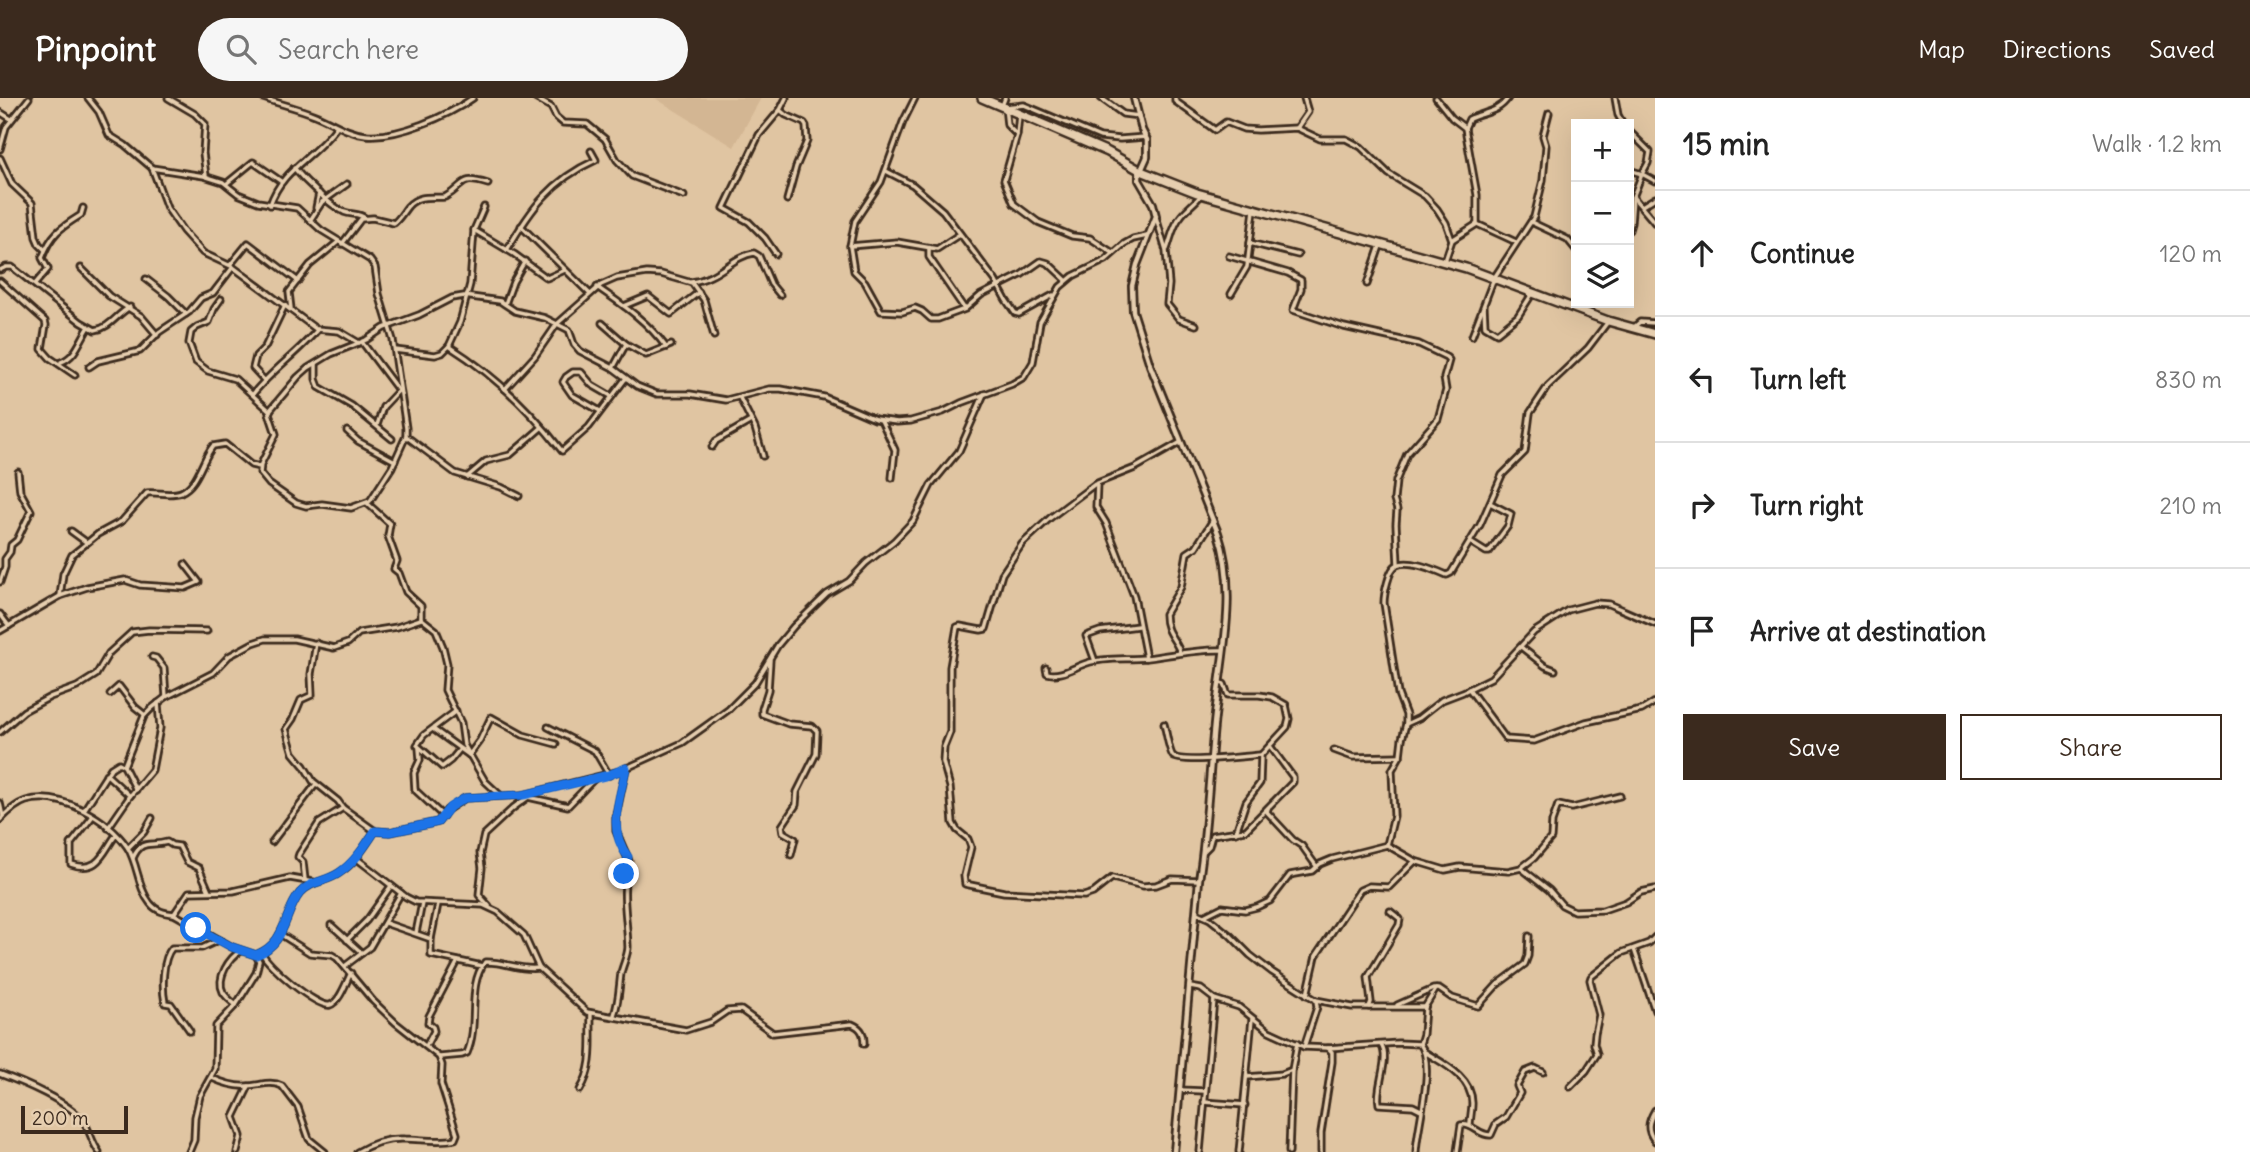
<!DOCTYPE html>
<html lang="en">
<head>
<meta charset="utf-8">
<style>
	body { margin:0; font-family:Delius,sans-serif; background:#f6f6f6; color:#222 }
	.controls { position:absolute; right:21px; top:21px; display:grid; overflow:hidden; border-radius:0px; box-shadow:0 7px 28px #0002 }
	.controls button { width:63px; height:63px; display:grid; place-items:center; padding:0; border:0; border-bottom:2px solid #e0e0e0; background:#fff; color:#222; font:35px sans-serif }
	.scale { position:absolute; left:21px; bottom:18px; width:107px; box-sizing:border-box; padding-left:7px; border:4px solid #3b2a1e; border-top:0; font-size:19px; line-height:24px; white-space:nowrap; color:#3b2a1e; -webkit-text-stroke:5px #e6ceaf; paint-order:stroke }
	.stop { position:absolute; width:21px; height:21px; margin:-16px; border:5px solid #1a73e8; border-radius:50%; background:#fff }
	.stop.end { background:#1a73e8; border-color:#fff; box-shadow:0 2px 7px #0008 }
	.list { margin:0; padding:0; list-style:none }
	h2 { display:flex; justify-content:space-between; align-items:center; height:91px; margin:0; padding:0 28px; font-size:30px }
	h2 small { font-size:23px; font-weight:400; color:#767676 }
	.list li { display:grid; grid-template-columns:46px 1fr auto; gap:21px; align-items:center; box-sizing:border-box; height:126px; padding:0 28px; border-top:2px solid #e0e0e0 }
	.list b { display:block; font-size:26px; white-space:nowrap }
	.list em { font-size:23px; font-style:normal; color:#767676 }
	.actions { display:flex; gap:14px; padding:21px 28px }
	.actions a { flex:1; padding:16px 0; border:2px solid #3b2a1e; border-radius:0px; text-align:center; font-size:24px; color:#3b2a1e }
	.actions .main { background:#3b2a1e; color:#fff }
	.icon { flex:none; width:38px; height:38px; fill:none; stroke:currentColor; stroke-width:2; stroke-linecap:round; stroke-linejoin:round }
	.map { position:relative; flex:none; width:1655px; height:1054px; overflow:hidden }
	header { display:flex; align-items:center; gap:42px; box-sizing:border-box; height:98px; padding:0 35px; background:#3b2a1e; color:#fff }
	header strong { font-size:33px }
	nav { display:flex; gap:38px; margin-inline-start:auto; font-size:24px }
	.search { width:490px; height:63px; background:#f6f6f6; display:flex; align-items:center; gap:18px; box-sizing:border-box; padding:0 24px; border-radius:38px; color:#767676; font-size:26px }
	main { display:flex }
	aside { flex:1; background:#fff }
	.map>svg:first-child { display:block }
	.built { fill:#d3b693 }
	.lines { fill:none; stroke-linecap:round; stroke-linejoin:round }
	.street-casing { stroke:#3b2a1e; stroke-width:9 }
	.secondary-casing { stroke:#3b2a1e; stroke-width:10 }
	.highway-casing { stroke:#3b2a1e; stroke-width:12 }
	.street { stroke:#e6ceaf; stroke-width:3.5 }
	.secondary { stroke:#e6ceaf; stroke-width:4.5 }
	.highway { stroke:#e6ceaf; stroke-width:7 }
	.route { stroke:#1a73e8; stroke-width:9 }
</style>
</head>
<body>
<header>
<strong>Pinpoint</strong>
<div class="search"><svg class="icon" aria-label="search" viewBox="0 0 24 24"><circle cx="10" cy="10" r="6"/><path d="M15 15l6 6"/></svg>Search here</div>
<nav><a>Map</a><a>Directions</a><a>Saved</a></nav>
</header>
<main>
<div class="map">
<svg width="1655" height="1054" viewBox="0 0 1655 1054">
	<rect width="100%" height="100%" fill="#e0c5a2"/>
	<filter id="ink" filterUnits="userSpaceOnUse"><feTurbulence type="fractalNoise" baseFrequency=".0143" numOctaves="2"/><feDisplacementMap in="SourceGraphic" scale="14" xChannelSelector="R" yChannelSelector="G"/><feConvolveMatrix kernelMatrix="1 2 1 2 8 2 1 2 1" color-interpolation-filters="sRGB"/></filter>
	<g filter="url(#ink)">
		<polygon class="built" points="655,0 761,0 734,49"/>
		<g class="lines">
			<g class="street-casing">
				<g id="street">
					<polyline points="88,0 99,14 109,37 125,47 152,70 204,78 223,84 238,96 258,104 297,110 321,132 370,162 375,169 379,196 393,242 406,330 406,338 392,369 370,403 351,410 322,406 306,408 296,405 269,386 260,375 261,366 276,336 269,315 271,311 298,279 308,270 331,256 366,242 384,230 419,217 452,200 464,198 500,203 515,213 545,220 569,232 574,246 580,253 613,270 637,288 657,296 690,296 726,302 769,291 781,291 824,299 875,321 897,324 911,323 943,314 961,305 1012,286 1024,279 1033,264 1040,224 1060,189 1073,178 1106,162 1124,146 1133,141 1147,138"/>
					<polyline points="168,0 195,16 205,26 203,55 206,78"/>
					<path d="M263 0C280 6 298 10 315 17 332 24 347 35 366 37 397 40 448 18 473 0"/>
					<polyline points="535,0 551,9 556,19 563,25 587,26 605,41 617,62 632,78 684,98"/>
					<polyline points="915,0 903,24 881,84 855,123 850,148 854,173 865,184 881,213 902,214 915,210 922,213 931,221 938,221 965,211 981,197 1021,177 1041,163 1048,165 1066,182"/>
					<polyline points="1101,0 1123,16 1139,18"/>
					<polyline points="1175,0 1175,3 1215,32 1226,24 1244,31 1258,32 1297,30 1320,41 1346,41 1361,49 1389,76 1425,98 1437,111 1446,125 1452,142 1445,163"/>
					<polyline points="1436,0 1452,20 1465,30 1477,97 1477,126 1452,142"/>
					<polyline points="1615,0 1618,17 1623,26"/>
					<polyline points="1002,8 1005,0"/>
					<polyline points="780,12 786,17 804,25 806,28 807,43 796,69 787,102"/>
					<polyline points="0,14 11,21"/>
					<polyline points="1019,17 1017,37 1004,82 1014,106 1038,124 1072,138 1090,140 1113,155"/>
					<polyline points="1297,30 1308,14 1304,0"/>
					<path d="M1465 30 1469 21C1484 14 1498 15 1508 0"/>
					<polyline points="1629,33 1650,54 1648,65 1642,76 1655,83"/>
					<polyline points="1017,37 1007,27 1005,9 1024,7 1100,39 1120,41 1146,39"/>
					<polyline points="0,51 6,29 29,0"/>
					<polyline points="0,60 12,86 32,105 36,139 39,146 45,152"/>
					<polyline points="152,70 167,110 183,133 203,155 233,169 316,231 339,233 359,245"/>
					<path d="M294 70C305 83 329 107 344 114 352 117 359 115 365 120"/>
					<polyline points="1629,72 1642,76 1633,99 1631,125 1629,132"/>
					<polyline points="886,73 913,87 943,113 995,182 1006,202 1015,215 1019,216 1053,197"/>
					<polyline points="226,86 253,64 282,84"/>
					<polyline points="1633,99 1655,125"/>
					<path d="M270 107C281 71 317 58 337 28"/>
					<polyline points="1642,108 1655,100"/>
					<polyline points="316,110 319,95"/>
					<polyline points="1156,119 1166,153 1169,186 1167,206 1179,221 1196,227"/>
					<polyline points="311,121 322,104 347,86"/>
					<polyline points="1531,124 1567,141 1576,152"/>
					<polyline points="1477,126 1516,144"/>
					<polyline points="521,128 590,196"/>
					<polyline points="474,132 514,156 547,180 565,172"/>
					<polyline points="1250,145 1298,157"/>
					<path d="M342 146 361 121 373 120 394 125C400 120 403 114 408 108 419 96 432 100 445 99 467 87 458 77 488 86"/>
					<polyline points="850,148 897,144 937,151 960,136"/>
					<polyline points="929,150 929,159 964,210"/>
					<path d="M1167 151C1171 140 1173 127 1181 118 1187 110 1195 105 1201 97"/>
					<path d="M507 152C530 112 551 82 596 62L591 53"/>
					<polyline points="776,156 765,140 749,124 724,110 759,37 780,12 786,0"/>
					<polyline points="1229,158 1288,175 1301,182 1301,191 1293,212 1344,229 1419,246 1446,259 1449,262 1444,280 1446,292 1438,321 1407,356 1396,383 1394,402 1397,412 1396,426 1398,466"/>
					<polyline points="230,167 248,145 298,183"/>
					<polyline points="81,170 109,198 141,218 157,237"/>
					<path d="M0 172 6 169H12L81 224 95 232C110 230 117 216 130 209"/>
					<polyline points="146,181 168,198 186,216"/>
					<polyline points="0,183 45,223 46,227 42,251 50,260 75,277"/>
					<path d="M691 184C718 181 733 158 754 155L759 158 771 186 780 197"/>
					<path d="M35 186 48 171 42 160C51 136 60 130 81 117L83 110"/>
					<polyline points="1367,186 1380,148"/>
					<path d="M597 189C623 207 647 223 666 249"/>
					<polyline points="1231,196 1247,169 1254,112"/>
					<polyline points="221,201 214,211 209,224 197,229 191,234 189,245 196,264 208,273 235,281 270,313"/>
					<polyline points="505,206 513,184 525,163"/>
					<polyline points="624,208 648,198 671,216 699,194"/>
					<polyline points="1484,208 1485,228 1497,235 1518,218 1532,196"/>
					<polyline points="291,211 289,194 310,167 338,144"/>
					<polyline points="1584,213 1589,205"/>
					<polyline points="602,225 626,246 613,270"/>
					<polyline points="1634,229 1640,224 1655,225"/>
					<polyline points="1472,238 1494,180 1534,119 1543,82 1546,48 1543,38 1549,15"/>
					<polyline points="362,244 398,292"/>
					<polyline points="626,246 646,257 671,247"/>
					<path d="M449 248C492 275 531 313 562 353L589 329 626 280"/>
					<polyline points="395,252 435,257 442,255 449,248 460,224 470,186 474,132 484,109"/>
					<path d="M61 264C76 259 80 242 89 229"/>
					<polyline points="316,266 316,281 319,289 352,308 392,341"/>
					<polyline points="89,269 98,263 140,253 159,234 189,214 201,200 213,195 233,169"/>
					<polyline points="264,282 253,270 256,258 265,249 285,207"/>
					<polyline points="505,291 535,258 557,226 601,187 617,180 647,175 661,176 692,185 704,202 714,238"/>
					<path d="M253 296C272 272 298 255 318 231"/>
					<polyline points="740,300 755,330 763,358"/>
					<polyline points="600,313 572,297 563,284 566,279 573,274 581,274 592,287 611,298"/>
					<polyline points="881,322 895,352 892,380"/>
					<polyline points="377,327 383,309 399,292"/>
					<polyline points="347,333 358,343 395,363"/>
					<polyline points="406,338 455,375 501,389 519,398"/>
					<polyline points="1181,344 1135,370 1095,386 1050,420 1022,446 1002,476 986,531 981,532 960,528 957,529 950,569 950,634 944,649 943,664 950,689 953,725 957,732 968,741 971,749 964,778 965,786 1004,794 1084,798 1093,795 1112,780 1143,788 1156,787 1172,781 1199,782"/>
					<polyline points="712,349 716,343 751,323"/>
					<polyline points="467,379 486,363 510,357 541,330"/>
					<polyline points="1097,386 1096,409 1106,425 1134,498 1146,560"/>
					<polyline points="367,405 390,426 388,438 397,463 394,471 399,475 406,494 421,508 421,520 436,532 443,549 447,566 445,592 461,625 464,647 485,683 500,697"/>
					<polyline points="71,433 86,444"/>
					<polyline points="1470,444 1486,454 1489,454 1508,428 1511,416 1490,405"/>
					<polyline points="0,484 5,469 5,461 10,454 11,447 17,442 31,413 20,393 18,374"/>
					<path d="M60 498 63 476 72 457 98 436 122 423 147 395C158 394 171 398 181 394 198 387 202 361 213 348L225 346 251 367 260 369"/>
					<polyline points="0,516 9,528"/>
					<polyline points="0,533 60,498 87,489 125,482 140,487 185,490 199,484 185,466"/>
					<polyline points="316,545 311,576 312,597 301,602 293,621 286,631 293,655 304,668 313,683 338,703 343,710 375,733 390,734 438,724 447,712 465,700 523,697 620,673 682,645 728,612 755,585 778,547 794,528 827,496 849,483 866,465 894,443 913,423 931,387 959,353 984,296"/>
					<polyline points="1521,549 1545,568 1555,572"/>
					<path d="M1180 554C1174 539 1165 535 1165 516L1181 489 1187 455 1196 449 1213 422"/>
					<polyline points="152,559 156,560 164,570 166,599"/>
					<polyline points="770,562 768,592 762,611 762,616 789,626 812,628 817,633 816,656 797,694 796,707 782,728 783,734 795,741 791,757"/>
					<polyline points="1095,563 1086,538 1100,533 1138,528"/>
					<path d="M1046 570 1047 575C1060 579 1074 569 1087 565 1106 559 1128 562 1147 560 1172 557 1197 551 1222 552"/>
					<polyline points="1220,585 1224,586 1228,597 1259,597 1272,599 1286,607 1289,621 1287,629 1261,657 1260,685 1246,704 1236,734"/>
					<polyline points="1469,591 1506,641 1534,643 1586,624 1642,612 1655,604"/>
					<polyline points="110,596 119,588 135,609 145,617"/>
					<polyline points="456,613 424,637 417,647 442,669 451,662 460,651"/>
					<path d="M1164 626C1166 632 1169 654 1173 658 1180 666 1247 658 1261 657"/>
					<polyline points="1406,626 1419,620 1442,602 1463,594 1491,580 1534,534 1568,512 1595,505 1609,506 1655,526"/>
					<polyline points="548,629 595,653 609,677"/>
					<polyline points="433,631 469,657"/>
					<polyline points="0,634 24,613 50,599 77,589 96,577 109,555 132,534 149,532 207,533"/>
					<polyline points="419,650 420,662 414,675 415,692 443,718"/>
					<polyline points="1334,652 1353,659 1400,658"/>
					<polyline points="469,657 480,642 491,619 523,637 556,646"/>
					<polyline points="106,676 130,698"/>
					<polyline points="136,692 124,668 144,618 152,610 166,599 213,575 229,558 253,545 265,541 294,541 334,550 348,545 359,535 397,529 421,521"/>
					<polyline points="528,699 568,708 595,680"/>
					<polyline points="0,705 3,719"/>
					<polyline points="1268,710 1267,714 1293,742 1302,748 1317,769"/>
					<polyline points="84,712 111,670 119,665 124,668"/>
					<path d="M93 718 71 746V766C99 776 103 754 116 737"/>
					<path d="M0 722C7 715 16 706 26 703 61 693 108 721 128 750 138 767 138 790 150 805 156 813 164 815 174 816L232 849 256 857C287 845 283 816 300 795 311 783 326 784 339 775 355 765 365 748 375 733"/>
					<polyline points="108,730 130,698 152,672 160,630 158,605"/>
					<polyline points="272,744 316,686"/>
					<path d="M1387 747 1394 718 1392 672 1400 658 1402 641 1406 626V617L1398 596 1384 505C1384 497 1389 470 1397 467 1410 461 1435 472 1447 477L1451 475 1480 427 1502 377 1525 354 1530 315 1548 288 1588 250 1607 225"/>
					<polyline points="128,750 144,734 152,720"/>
					<polyline points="1204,753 1209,748 1212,737 1246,732 1293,684 1293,679 1270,648"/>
					<path d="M133 760C142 740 150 749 167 744L172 747 179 748 187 764 199 770 209 793"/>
					<path d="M356 760 406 799 416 804 483 807 498 814 524 837 539 870 587 914 686 932 711 924 727 913 741 912 773 935 852 926C862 930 864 936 864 946"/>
					<polyline points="1521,770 1534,760 1551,740 1552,724 1558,707 1572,710 1620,698"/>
					<polyline points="305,782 303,764 298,759 299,756 319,725 343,710"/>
					<polyline points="438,806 431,841 431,857 482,868"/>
					<polyline points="489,808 479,797 482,770 480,755 484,737 513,710 528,699"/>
					<polyline points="1197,815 1210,821 1230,837 1250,857 1272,874 1316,902 1352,909 1425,909 1423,936 1420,946"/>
					<polyline points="174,816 189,794 233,793 290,780 313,784"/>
					<polyline points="1204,818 1222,809 1245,812 1257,809 1270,803 1290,777 1312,773 1320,766 1332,761 1387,747 1415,763 1445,772 1460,769 1508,773 1521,770 1549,792 1562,807 1574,813 1603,812 1626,804 1641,794 1655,791"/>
					<polyline points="385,825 431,841"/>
					<polyline points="331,827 362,855"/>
					<polyline points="416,835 422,805"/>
					<path d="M280 836 310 855 332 857 337 860 373 903 396 925 439 959 442 967 441 986 457 1036 455 1041C439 1045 421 1041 405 1041 387 1040 372 1045 357 1054"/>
					<polyline points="347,842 367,822 391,788"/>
					<polyline points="1634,851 1655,913"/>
					<path d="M262 854C265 866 317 910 330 907 340 904 346 884 351 875"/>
					<polyline points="345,868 370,849 401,795"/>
					<path d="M1190 889 1201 891 1214 901 1239 909 1269 933 1304 949 1328 950 1398 945 1420 946C1436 966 1417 1028 1416 1054"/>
					<polyline points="1307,897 1316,858 1360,792 1369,788 1389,789 1415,763"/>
					<path d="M236 907C232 904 226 899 223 894 216 880 229 860 241 853"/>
					<polyline points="1397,907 1433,891 1439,891 1452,900 1478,908 1497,887 1525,866 1528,858 1529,838"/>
					<polyline points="1369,909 1371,904 1368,879 1399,827 1400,821 1390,813"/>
					<polyline points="1425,909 1436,891"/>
					<path d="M614 917C619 903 619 890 621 875 623 866 628 857 628 849 627 819 620 792 629 763L616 733V717L626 670"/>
					<path d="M190 933 171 906 165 905C162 890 162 861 172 850H202L219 842"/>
					<path d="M1381 947C1391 960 1375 989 1379 1006L1413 1008 1421 1012"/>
					<polyline points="426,948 434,933 433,929 428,925 429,918 458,863"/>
					<polyline points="1304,949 1317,909 1316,902"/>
					<path d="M1425 954C1444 966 1472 979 1472 1005 1472 1013 1470 1020 1470 1028"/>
					<path d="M440 959 462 957 467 955C480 925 466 889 485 864 504 863 520 873 539 870"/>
					<path d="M0 976C22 984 70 1004 84 1024 90 1033 92 1045 99 1054"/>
					<polyline points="1247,979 1282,976 1292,972"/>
					<path d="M212 980C223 985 234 989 247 988 259 988 270 982 282 988L298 1009 309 1041 325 1054"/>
					<polyline points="1570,989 1586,973 1597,956 1594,946 1595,936 1599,917 1590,882 1591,879 1621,855 1649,845 1655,839"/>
					<path d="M580 992C595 968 590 942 591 915"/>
					<polyline points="1180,992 1205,993"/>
					<polyline points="1204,1004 1245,1007"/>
					<path d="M1655 1012C1648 1024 1646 1032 1655 1043"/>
					<polyline points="189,1054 194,1042 195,1019 200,998 215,971 216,928 236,907 256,875 259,863 256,857"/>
					<polyline points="237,1054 241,1038 234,1019 249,988"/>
					<polyline points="1200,1054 1214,901"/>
					<polyline points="1239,1054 1252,921"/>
					<polyline points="1289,1054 1292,972 1297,945"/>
					<polyline points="1321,1054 1321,1035 1332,964 1332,954 1328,950"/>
					<path d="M1457 1054 1461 1027C1473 1025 1479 1038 1491 1037L1496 1026 1506 1019 1520 995 1517 988 1525 974 1535 970 1543 974"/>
				</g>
			</g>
			<g class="secondary-casing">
				<path id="secondary" d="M1134 0 1142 32 1147 42V59L1139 77V82L1153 106 1156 118 1137 167 1132 188 1133 213 1150 267 1218 435C1239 496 1220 564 1214 627 1209 678 1207 731 1199 782L1174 1054"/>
			</g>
			<g class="highway-casing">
				<polyline id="highway" points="982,0 1108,54 1141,73 1197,95 1466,170 1608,223 1655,236"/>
			</g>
			<use href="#street" class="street"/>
			<use href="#secondary" class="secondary"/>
			<use href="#highway" class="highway"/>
		</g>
	</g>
	<g class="lines" filter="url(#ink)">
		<path class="route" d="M196 830 232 849 256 857C287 845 283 816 300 795 310 783 326 784 339 775 354 765 365 748 375 733L390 734 438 724 450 709 465 700 523 697 609 677 626 670C620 702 606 730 628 759L624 776"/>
	</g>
</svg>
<div class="controls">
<button>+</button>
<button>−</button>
<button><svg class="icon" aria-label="layers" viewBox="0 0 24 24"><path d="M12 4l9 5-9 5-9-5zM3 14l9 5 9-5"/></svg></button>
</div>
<div class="scale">200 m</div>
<div class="stop" style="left:196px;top:830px"></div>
<div class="stop end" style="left:624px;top:776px"></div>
</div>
<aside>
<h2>15 min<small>Walk · 1.2 km</small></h2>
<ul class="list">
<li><svg class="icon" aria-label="ahead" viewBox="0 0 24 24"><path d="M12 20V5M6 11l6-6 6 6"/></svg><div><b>Continue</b></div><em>120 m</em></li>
<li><svg class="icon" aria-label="left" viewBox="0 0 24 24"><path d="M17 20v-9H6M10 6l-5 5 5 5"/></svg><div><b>Turn left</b></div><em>830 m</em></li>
<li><svg class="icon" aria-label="right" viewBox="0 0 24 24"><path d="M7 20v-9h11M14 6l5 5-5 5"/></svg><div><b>Turn right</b></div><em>210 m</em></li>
<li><svg class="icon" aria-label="arrive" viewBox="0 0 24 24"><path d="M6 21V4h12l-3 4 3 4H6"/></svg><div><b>Arrive at destination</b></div></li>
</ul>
<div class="actions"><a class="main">Save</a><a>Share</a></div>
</aside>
</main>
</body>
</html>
